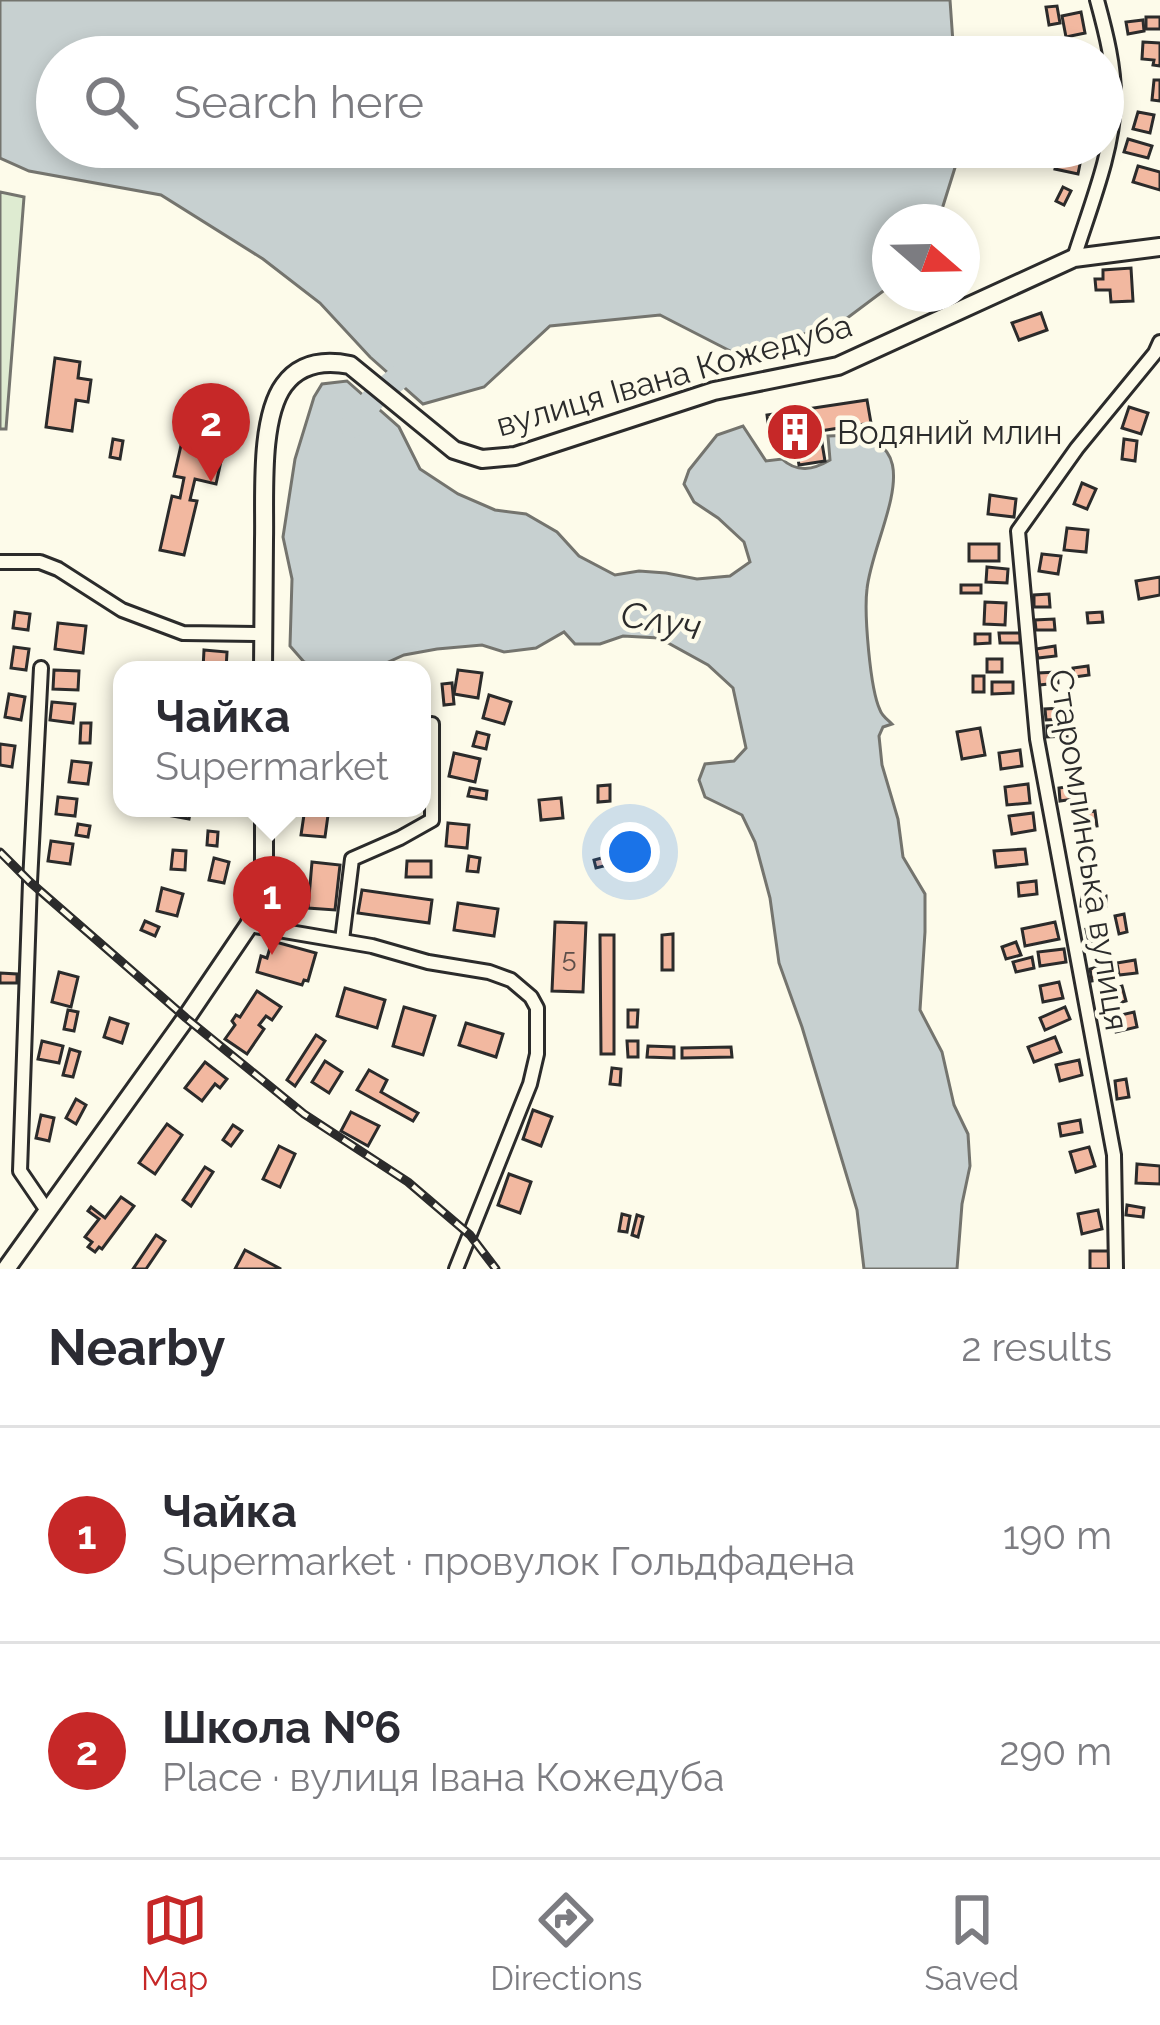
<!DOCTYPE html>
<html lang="en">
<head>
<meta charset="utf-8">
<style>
	body { margin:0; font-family:Raleway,sans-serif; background:#f7f7f7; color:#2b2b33 }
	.compass { position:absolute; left:872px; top:204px; width:108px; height:108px; border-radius:50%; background:#fff; box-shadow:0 6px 18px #0003; rotate:110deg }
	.you { position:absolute; left:630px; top:852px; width:42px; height:42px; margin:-30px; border:9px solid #fff; border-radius:50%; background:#1a73e8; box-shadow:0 0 0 18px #1a73e833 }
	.badge { display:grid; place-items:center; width:78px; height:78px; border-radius:50%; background:#c62828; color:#fff; font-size:39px; font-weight:700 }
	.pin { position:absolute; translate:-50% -99px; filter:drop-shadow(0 3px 6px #0008) }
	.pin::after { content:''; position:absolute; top:63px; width:42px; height:36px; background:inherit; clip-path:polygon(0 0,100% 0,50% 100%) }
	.popup { position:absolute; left:113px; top:661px; width:318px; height:156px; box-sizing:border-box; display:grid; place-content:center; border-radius:24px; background:#fff; filter:drop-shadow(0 3px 9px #0005); font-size:39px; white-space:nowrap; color:#7c7c81 }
	.popup b { font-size:45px; color:#2b2b33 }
	.popup::after { content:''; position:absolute; left:50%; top:100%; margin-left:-24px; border:24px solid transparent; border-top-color:#fff }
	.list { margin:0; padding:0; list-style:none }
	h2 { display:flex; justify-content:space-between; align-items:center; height:156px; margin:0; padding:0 48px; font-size:51px }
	h2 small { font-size:39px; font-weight:400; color:#7c7c81 }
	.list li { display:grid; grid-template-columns:78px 1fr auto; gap:36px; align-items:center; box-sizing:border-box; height:216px; padding:0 48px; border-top:3px solid #e1e1e2 }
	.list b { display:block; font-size:45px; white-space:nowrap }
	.list p { margin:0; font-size:39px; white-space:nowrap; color:#7c7c81 }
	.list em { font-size:39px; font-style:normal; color:#7c7c81 }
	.icon { flex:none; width:66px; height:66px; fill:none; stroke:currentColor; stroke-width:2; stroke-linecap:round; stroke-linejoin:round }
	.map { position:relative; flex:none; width:1160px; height:1269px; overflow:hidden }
	.search { position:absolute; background:#fff; box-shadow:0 6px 18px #0003; left:36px; right:36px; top:36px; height:132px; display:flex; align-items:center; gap:30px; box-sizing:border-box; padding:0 42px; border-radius:66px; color:#7c7c81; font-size:45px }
	.sheet { height:588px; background:#fff }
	nav { display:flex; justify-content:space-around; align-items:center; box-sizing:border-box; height:168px; border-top:3px solid #e1e1e2; background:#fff; font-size:33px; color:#7c7c81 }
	nav a { display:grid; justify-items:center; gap:6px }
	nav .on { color:#c62828 }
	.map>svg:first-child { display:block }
	.green { fill:#deebd1; stroke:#74746e; stroke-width:3 }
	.water { fill:#c7d0d0; stroke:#74746e; stroke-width:3 }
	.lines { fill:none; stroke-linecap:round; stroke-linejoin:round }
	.river { stroke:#c7d0d0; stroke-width:24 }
	.building { fill:#f2b8a0; stroke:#2b2b2b; stroke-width:3 }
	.minor-casing { stroke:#2b2b2b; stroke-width:18 }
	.secondary-casing { stroke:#2b2b2b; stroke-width:22 }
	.minor { stroke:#fdfbea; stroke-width:12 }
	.secondary { stroke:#fdfbea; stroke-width:16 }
	.rail-casing { stroke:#2b2b2b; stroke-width:9 }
	.rail { stroke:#fdfbea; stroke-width:4.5; stroke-dasharray:14; stroke-linecap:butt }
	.labels { text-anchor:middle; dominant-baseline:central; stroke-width:9; stroke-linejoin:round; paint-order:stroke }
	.number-label { font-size:27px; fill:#5d4e48 }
	.street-label { font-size:33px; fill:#2b2b2b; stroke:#fdfbea }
	.poi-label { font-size:33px; fill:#2b2b2b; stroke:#fdfbea; text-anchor:start }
	.water-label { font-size:36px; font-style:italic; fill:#2b2b2b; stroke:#fdfbea }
</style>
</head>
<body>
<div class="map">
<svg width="1160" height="1269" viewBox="0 0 1160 1269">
	<rect width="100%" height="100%" fill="#fdfbea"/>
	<polygon class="green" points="0,192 24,197 6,429 0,429"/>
	<g class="water">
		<polygon points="0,0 950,0 954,57 57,57 57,147 957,147 958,158 938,222 890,222 890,286 842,322 738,355 660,315 550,326 484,387 423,404 370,357 320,303 263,259 161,195 29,171 0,158"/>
		<path d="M347 381 399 427 420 469 458 494 495 510 526 514 557 532 579 556 615 575 639 571 666 573 697 579 730 576 750 562 744 542 718 518 694 502 684 484 689 470 717 435 743 426 766 461 782 459C797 473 813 470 830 460L828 436C943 427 873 530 867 589 864 613 870 689 880 710 882 716 887 719 892 724L883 727 879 736 882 765 898 819 903 857 925 894V932L920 1010 942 1052 954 1105 968 1134 970 1166 962 1204 957 1269H864L857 1210 802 1027 779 963 770 898 755 842 742 815 705 797 699 780 705 764 734 761 746 748 733 688 708 665 659 638 623 636 600 644H575L564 632 536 648 504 652 482 645 437 649 404 655 384 664 382 670H327L304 662 290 646 292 579 283 537 295 459 314 397 322 384Z"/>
	</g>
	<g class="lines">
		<polyline class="river" points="352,426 374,398 421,359"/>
	</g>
	<g class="building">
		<polygon points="1057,6 1060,23 1049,25 1046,7"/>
		<polygon points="1081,12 1085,33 1066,37 1062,16"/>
		<rect x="1146" y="17" width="14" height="12"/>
		<polygon points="1143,20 1144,31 1128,34 1126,22"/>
		<polygon points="1143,42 1160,43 1160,66 1153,65 1154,60 1142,59"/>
		<polygon points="1154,80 1160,80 1160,101 1152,100"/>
		<polygon points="1138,112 1154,115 1150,133 1133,129"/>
		<polygon points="1128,139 1152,146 1148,158 1124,152"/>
		<polygon points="1059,154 1081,159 1078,174 1055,169"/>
		<polygon points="1138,166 1160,172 1160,190 1133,182"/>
		<polygon points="1063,187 1071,191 1064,205 1056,201"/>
		<polygon points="1131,268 1133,301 1111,302 1110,290 1096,290 1095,279 1103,279 1103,270"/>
		<polygon points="1041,313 1047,330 1019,340 1012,323"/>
		<polygon points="55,358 80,362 78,378 91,380 88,402 76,400 72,431 46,427"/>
		<polygon points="867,400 871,423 820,431 825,461 799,465 794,434 770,438 767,415"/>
		<polygon points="190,406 231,416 226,438 210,434 204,457 221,461 216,484 195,479 190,500 197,501 184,555 160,550 172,496 180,498 184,478 174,476"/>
		<polygon points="1129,407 1148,413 1141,434 1122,428"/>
		<polygon points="113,439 123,441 120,459 110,457"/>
		<polygon points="1124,439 1137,441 1135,461 1122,459"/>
		<polygon points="1082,483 1096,489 1087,509 1074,504"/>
		<polygon points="990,495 1016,499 1014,517 988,514"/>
		<polygon points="1067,528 1088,530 1086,552 1064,550"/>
		<rect x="969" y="544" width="30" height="17"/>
		<polygon points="1042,554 1061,556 1058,574 1039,571"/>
		<polygon points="987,567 1008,569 1007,583 986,582"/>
		<polygon points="1160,577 1160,595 1139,599 1136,581"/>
		<rect x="961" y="585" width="20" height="8"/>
		<polygon points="1049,594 1050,607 1034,607 1034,595"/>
		<polygon points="985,602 1006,603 1005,625 984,624"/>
		<polygon points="15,612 30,614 28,630 13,628"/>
		<polygon points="1102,612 1103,622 1088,623 1087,613"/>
		<polygon points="1054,619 1055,630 1036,630 1035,620"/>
		<polygon points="58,623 86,626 83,653 55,649"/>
		<polygon points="999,633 1020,633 1020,643 1000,643"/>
		<polygon points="975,634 990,634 990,643 975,644"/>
		<polygon points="1055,646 1056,656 1038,658 1036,649"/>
		<polygon points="14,647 29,649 26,670 11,668"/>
		<polygon points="204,650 227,652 226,670 203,669"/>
		<rect x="987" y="659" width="15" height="13"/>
		<polygon points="1088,666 1089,675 1074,677 1073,668"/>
		<polygon points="54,670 79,671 78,690 53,689"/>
		<polygon points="458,670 482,673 478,698 454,694"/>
		<polygon points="1057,672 1058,683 1039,685 1038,673"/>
		<rect x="973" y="676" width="11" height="16"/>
		<polygon points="992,682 1013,682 1013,693 992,694"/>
		<polygon points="452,683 454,704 444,705 442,684"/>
		<polygon points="9,694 25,697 21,720 5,717"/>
		<polygon points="489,695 511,702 504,724 483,718"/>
		<polygon points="52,702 75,704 73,723 50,720"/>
		<polygon points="1061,708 1061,719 1046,720 1045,709"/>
		<polygon points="81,723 91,723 90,743 80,743"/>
		<polygon points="1066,725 1067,736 1047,737 1047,726"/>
		<polygon points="980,728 985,755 962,759 957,732"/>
		<polygon points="477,732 489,735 486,749 473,746"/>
		<polygon points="0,744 15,746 12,767 0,765"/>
		<polygon points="1020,750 1022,766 1001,769 999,753"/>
		<polygon points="454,753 480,759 475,782 449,776"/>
		<polygon points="72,761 91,763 88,784 69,782"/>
		<polygon points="1028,784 1030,803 1007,805 1005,787"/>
		<polygon points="610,785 610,801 598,802 598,786"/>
		<polygon points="1079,785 1081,798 1060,801 1059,788"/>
		<polygon points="470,788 487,791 486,799 468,796"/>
		<polygon points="58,797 77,799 75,816 56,814"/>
		<polygon points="561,798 563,818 541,820 539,800"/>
		<polygon points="168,808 191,808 189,819 167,815"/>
		<polygon points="305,808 329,808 325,837 301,835"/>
		<polygon points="1095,811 1097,826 1076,828 1075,814"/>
		<polygon points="1033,813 1035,830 1012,834 1009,816"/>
		<polygon points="448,823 469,825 467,848 446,846"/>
		<polygon points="78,824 90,826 88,837 76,835"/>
		<polygon points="208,831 218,832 217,846 207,845"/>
		<polygon points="51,841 73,844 70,864 48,861"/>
		<polygon points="1025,849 1027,864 996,867 994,851"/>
		<polygon points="173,850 186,851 185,870 171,869"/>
		<polygon points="469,856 480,858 478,872 467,871"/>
		<polygon points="609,856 612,864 596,868 594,860"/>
		<polygon points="214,858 229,862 224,883 209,880"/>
		<polygon points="407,861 431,861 431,877 406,877"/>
		<polygon points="312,862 340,865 335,910 308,908"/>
		<polygon points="1036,881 1037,894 1019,896 1018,883"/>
		<polygon points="162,888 183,894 177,916 157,911"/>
		<polygon points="362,890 432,900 429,923 358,913"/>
		<polygon points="1082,895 1106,896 1106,906 1081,906"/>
		<polygon points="458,903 498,909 494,936 454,930"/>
		<polygon points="1124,914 1127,932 1119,934 1115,916"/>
		<polygon points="145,921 159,927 155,936 141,930"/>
		<polygon points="555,922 586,923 583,992 552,991"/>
		<polygon points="1055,922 1059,939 1025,946 1022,929"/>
		<polygon points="1104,924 1107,938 1089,942 1086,929"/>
		<polygon points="673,934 673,970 662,970 662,935"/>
		<polygon points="600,935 614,935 614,1054 601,1054"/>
		<polygon points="272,941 316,953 308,981 304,980 302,985 257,972 261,956 267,958"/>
		<polygon points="1016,942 1021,955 1006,959 1002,947"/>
		<polygon points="1064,949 1066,962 1040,966 1038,952"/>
		<polygon points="1032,957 1034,968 1016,972 1013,962"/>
		<polygon points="1135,960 1137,973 1119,975 1117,963"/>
		<polygon points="1108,964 1110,977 1092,981 1090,969"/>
		<polygon points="59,972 78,977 71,1007 52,1002"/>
		<polygon points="0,973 17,974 17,983 0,983"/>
		<polygon points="1059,982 1063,998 1043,1002 1040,986"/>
		<polygon points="1122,986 1126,1001 1111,1005 1107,990"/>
		<polygon points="345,988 385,1000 377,1028 337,1016"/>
		<polygon points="257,991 281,1007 272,1020 266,1016 259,1025 264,1029 247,1054 225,1039 235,1025 232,1021 236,1015 240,1017"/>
		<polygon points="404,1007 435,1016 423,1055 393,1046"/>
		<polygon points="1065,1007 1070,1019 1045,1030 1040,1018"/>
		<polygon points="68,1010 78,1012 74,1031 64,1029"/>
		<polygon points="628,1010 638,1010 637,1027 628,1027"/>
		<polygon points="1134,1012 1137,1027 1116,1032 1112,1017"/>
		<polygon points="110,1018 128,1024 122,1043 104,1037"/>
		<polygon points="466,1023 503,1034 496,1057 459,1045"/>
		<polygon points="316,1035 325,1041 295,1086 287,1080"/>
		<polygon points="1055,1037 1061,1052 1034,1062 1028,1047"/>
		<polygon points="42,1041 63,1046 59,1063 38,1059"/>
		<polygon points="627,1041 638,1041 638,1057 628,1057"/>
		<polygon points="648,1046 674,1047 674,1058 647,1057"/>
		<polygon points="731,1047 732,1057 682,1058 682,1048"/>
		<polygon points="70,1049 80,1052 73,1077 63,1075"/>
		<polygon points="1079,1060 1082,1075 1060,1081 1056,1065"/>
		<polygon points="325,1061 342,1072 329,1093 312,1082"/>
		<polygon points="205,1062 227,1079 220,1088 215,1084 202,1101 185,1088"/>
		<polygon points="612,1068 621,1069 620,1085 610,1084"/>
		<polygon points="369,1070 387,1080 381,1092 418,1113 413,1121 357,1090"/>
		<polygon points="1126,1079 1129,1097 1117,1099 1115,1081"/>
		<polygon points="76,1099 86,1105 76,1124 66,1118"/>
		<polygon points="533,1110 552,1117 541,1146 523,1139"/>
		<polygon points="351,1112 379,1126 368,1146 341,1131"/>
		<polygon points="41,1115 54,1118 49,1141 36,1138"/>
		<polygon points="1080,1120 1082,1132 1061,1136 1059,1124"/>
		<polygon points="167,1124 182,1135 155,1174 139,1163"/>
		<polygon points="233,1125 242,1131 231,1146 223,1140"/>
		<polygon points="279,1146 295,1154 280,1187 263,1179"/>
		<polygon points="1089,1147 1095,1166 1076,1172 1070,1152"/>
		<polygon points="1137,1164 1160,1166 1160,1184 1136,1183"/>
		<polygon points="205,1167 213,1172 191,1206 183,1200"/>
		<polygon points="509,1174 531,1182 520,1213 498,1205"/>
		<polygon points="121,1197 134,1206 102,1249 99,1247 95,1252 88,1247 92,1242 85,1237 99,1219 88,1211 91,1207 105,1218"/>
		<polygon points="1127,1205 1144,1208 1143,1217 1126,1215"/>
		<polygon points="1098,1210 1102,1229 1082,1234 1078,1214"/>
		<polygon points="622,1214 630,1216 627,1232 619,1231"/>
		<polygon points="637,1215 643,1217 638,1237 632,1235"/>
		<polygon points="156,1235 165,1241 146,1269 133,1269"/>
		<polygon points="245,1250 281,1269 235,1269"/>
		<rect x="1090" y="1251" width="23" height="18"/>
	</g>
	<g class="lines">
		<g class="minor-casing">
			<g id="minor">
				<path d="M1074 258C1089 210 1113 152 1114 102 1115 68 1106 33 1097 0"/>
				<polyline points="0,562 40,562 58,569 122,610 183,633 263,634"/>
				<polyline points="41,668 30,882 20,1171 48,1212"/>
				<polyline points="249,925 372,946 428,962 489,972 511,980 531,997 537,1008 537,1054 530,1084 456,1269"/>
				<polyline points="342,940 352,859 400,838 432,820 432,724"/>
				<polyline points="1116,1269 1114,1155 1037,739 1018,531 1077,448 1155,353 1160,342"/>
			</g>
		</g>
		<g class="secondary-casing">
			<g id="secondary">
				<path d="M263 670C263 627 264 583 264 540 265 498 259 419 284 385 300 363 325 360 350 365L454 450 482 459 515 456 714 391 838 366 1074 258 1160 247"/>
				<polyline points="6,1269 186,1018 249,925 264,886 264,808"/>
			</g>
		</g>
		<use href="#minor" class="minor"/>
		<use href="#secondary" class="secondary"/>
		<g class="rail-casing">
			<polyline id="rail" points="0,852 30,882 186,1018 304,1114 408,1182 470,1235 496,1269"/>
		</g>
		<use href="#rail" class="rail"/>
	</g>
	<defs>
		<g id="building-disc" transform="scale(3)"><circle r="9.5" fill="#c62828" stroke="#fdfbea"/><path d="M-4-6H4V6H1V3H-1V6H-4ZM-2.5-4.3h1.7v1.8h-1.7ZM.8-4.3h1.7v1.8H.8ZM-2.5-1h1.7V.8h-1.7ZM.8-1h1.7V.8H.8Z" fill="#fff"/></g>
	</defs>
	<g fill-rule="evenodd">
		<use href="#building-disc" x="795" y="432"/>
	</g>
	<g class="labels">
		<g class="number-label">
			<text x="569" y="957">5</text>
		</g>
		<g class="street-label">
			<text transform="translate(674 375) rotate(-16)">вулиця Івана Кожедуба</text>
			<text transform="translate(1089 850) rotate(81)">Старомлинська вулиця</text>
		</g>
		<g class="poi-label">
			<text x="837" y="432">Водяний млин</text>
		</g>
		<g class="water-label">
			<text transform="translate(661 620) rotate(10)">Случ</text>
		</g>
	</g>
</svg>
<svg class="compass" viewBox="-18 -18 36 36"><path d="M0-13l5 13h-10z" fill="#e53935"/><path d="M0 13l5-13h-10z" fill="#7c7c81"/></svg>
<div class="you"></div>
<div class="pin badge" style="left:272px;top:955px">1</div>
<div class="popup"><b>Чайка</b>Supermarket</div>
<div class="pin badge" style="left:211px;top:482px">2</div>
<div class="search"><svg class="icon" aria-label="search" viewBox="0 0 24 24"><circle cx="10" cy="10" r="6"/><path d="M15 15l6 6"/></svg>Search here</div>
</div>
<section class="sheet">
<h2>Nearby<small>2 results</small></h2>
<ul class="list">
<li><span class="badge">1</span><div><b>Чайка</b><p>Supermarket · провулок Гольдфадена</p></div><em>190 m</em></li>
<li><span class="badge">2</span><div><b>Школа №6</b><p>Place · вулиця Івана Кожедуба</p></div><em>290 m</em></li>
</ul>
</section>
<nav>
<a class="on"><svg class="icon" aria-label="map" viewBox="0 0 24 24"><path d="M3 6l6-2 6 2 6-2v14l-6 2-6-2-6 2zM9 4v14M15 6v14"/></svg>Map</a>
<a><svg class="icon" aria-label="directions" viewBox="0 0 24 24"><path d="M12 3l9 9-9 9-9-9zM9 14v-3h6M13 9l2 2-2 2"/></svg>Directions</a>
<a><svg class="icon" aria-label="saved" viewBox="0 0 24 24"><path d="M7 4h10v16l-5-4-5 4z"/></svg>Saved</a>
</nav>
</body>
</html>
